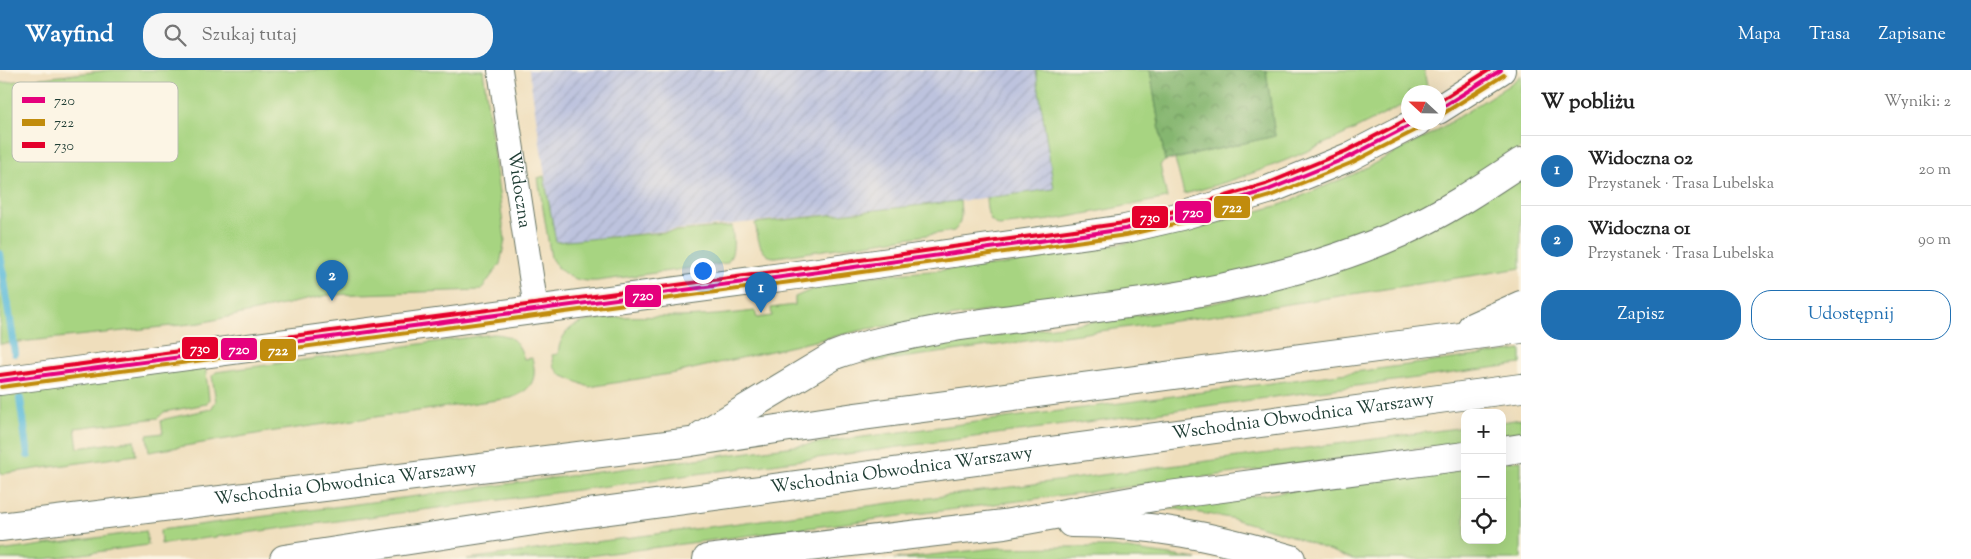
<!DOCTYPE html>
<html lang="pl">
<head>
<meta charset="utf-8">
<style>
	body { margin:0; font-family:"Sorts Mill Goudy",serif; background:#f6f6f6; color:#222 }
	.controls { position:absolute; right:15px; bottom:15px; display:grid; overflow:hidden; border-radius:10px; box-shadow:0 5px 20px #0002 }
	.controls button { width:45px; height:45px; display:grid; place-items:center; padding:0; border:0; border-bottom:1px solid #e0e0e0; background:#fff; color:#222; font:25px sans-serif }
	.compass { position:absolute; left:1401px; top:15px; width:45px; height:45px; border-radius:50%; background:#fff; box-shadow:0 5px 20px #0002; rotate:292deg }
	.you { position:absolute; left:702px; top:200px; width:18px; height:18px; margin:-12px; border:4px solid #fff; border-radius:50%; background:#1a73e8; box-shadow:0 0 0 8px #1a73e833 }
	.badge { display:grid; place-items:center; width:32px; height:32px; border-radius:50%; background:#1f6fb2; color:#fff; font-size:16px; font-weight:700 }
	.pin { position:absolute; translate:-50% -41px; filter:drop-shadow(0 1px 2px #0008) }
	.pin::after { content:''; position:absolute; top:26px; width:18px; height:15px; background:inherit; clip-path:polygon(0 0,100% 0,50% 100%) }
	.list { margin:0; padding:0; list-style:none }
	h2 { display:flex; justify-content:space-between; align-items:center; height:65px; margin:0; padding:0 20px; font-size:21px }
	h2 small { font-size:16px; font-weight:400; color:#767676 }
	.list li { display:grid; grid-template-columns:32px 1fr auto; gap:15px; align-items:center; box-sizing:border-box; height:70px; padding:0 20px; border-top:1px solid #e0e0e0 }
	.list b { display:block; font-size:19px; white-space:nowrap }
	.list p { margin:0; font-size:16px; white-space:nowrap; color:#767676 }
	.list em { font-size:16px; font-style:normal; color:#767676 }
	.actions { display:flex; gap:10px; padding:15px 20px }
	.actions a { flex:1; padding:11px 0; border:1px solid #1f6fb2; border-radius:20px; text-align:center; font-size:18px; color:#1f6fb2 }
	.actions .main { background:#1f6fb2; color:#fff }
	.icon { flex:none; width:28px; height:28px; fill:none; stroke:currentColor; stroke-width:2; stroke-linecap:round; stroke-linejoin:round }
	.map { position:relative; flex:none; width:1521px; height:489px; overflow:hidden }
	header { display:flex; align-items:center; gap:30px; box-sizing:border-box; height:70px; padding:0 25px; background:#1f6fb2; color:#fff }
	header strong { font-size:24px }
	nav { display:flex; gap:28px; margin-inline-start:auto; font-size:18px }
	.search { width:350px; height:45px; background:#f6f6f6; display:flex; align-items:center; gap:12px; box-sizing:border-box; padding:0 18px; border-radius:20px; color:#767676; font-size:19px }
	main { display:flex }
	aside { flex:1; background:#fff }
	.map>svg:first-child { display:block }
	.industrial { fill:url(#industrial-furrows) }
	.grass { fill:#a7d481; stroke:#63885a }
	.forest { fill:url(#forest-crowns); stroke:#527a52 }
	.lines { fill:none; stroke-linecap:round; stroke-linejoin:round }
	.stream { stroke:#5cbbda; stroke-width:8 }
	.minor-casing { stroke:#687564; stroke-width:26 }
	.tertiary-casing { stroke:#687564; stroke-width:30 }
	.motorway-casing { stroke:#687564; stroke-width:30 }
	.minor { stroke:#fff; stroke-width:24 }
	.tertiary { stroke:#fff; stroke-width:28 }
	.motorway { stroke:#fff; stroke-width:28 }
	.bus-1-casing { stroke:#fcf5e5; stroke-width:8 }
	.bus-2-casing { stroke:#fcf5e5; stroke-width:8 }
	.bus-3-casing { stroke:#fcf5e5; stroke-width:8 }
	.bus-1 { stroke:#e5007d; stroke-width:4 }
	.bus-2 { stroke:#c18c0d; stroke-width:4 }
	.bus-3 { stroke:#e4002b; stroke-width:4 }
	.labels { text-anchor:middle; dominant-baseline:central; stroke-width:4; stroke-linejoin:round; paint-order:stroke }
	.street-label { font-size:18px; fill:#1f3d34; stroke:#fcf5e5 }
	.key { fill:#fcf5e5; stroke:#babeb0; stroke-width:1 }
	.key-label { font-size:14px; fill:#1f3d34 }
	.line-badge { stroke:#fcf5e5; stroke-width:2 }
	.badge-label { font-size:14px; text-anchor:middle; font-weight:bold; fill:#fff }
</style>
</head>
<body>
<header>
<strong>Wayfind</strong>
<div class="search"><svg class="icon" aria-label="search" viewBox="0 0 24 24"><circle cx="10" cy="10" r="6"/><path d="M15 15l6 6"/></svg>Szukaj tutaj</div>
<nav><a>Mapa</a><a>Trasa</a><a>Zapisane</a></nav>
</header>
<main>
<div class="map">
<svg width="1521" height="489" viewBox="0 0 1521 489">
	<defs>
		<pattern id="industrial-furrows" width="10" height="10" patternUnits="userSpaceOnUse" patternTransform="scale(1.25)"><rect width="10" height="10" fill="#bdc3de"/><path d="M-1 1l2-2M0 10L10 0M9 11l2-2" fill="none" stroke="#a2a8bf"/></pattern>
		<pattern id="forest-crowns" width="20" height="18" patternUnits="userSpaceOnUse" patternTransform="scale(1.25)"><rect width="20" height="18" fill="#85b66f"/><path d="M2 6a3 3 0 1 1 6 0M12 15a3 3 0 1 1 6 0" fill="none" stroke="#6c955c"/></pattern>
	</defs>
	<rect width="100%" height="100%" fill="#fcf5e5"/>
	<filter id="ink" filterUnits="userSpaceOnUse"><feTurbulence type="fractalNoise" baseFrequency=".02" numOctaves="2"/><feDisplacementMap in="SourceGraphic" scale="10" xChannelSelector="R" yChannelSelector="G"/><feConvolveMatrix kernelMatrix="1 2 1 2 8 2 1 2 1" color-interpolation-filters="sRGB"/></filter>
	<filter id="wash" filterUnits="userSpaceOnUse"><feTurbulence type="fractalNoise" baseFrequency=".0096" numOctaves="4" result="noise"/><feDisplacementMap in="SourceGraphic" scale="20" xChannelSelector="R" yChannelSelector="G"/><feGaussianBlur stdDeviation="1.12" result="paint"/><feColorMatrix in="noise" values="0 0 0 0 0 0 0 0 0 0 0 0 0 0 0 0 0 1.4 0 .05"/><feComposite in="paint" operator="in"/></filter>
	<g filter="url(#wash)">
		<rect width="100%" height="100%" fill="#efdebc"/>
		<polygon class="industrial" points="529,0 1036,0 1054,119 960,131 555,172"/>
		<g class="grass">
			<polygon points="110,0 483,0 505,170 500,194 481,220 329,225 200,253 0,274 0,13"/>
			<path d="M1036 0H1150L1165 91 1160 95 1167 128 1058 149 999 156C987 151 987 140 986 128L1054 119Z"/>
			<path d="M1266 0H1424L1428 22H1408V32C1337 70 1263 104 1184 124L1175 89 1275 66Z"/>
			<path d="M1521 5V78L1502 92 1411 145 1313 182 1214 208 867 259 675 303 589 317 561 305 554 297 552 285 558 284C559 272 565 259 578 254 604 244 653 247 682 247 707 246 731 244 755 241L757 248 772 246 771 238 795 235V227L836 209 1002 195 1176 164 1283 134 1354 104 1433 63 1509 15Z"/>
			<path d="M544 106 556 172 732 156C733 169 736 182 727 193L597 211C576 212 562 206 551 188L538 108Z"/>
			<polygon points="1521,108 1521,198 1204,247 864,293 894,280 1200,236 1265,222"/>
			<path d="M960 131C961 143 963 152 954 161L776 187C759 188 758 166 755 153Z"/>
			<path d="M493 264C511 264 519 272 524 289L532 288C538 309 532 320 511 328L268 362 149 382 147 365 163 363 161 351 165 349 211 339 216 331 212 306 216 302Z"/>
			<polygon points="1521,280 1521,294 607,416 161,474 160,460"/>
			<polygon points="205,295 209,329 206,334 164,342 158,348 75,358 78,378 134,370 136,385 0,404 0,322"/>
			<polygon points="1521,349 1521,364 1502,367 1502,352"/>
			<polygon points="1465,357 1465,372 1182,410 565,489 467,489"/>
			<polygon points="1521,390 1521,489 1353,489 1283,463 1230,448 1176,439 1159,439 1465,397 1465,470 1502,470 1502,392"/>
			<polygon points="146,461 148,475 45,489 0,489 0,481"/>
			<polygon points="1065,477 1114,477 1197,489 894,489 996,478"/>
		</g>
		<polygon class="forest" points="1150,0 1266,0 1275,66 1165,91"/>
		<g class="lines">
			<g class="stream">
				<polyline points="0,184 15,283"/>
				<polyline points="20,329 28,385"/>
			</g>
		</g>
	</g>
	<g filter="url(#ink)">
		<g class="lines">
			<g class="minor-casing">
				<g id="minor">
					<path id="s1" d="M500 0 536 239"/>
				</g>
			</g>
			<g class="tertiary-casing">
				<g id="tertiary">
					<polyline points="1438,40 1501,0"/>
					<polyline points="0,311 797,205 1125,159 1181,146 1268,120 1349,87 1417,52"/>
				</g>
			</g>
			<g class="motorway-casing">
				<g id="motorway">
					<polyline points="1472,257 1521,235"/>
					<path d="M702 365 835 285C870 272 906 266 942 259 1014 247 1087 241 1160 229 1242 216 1324 197 1400 163 1443 144 1482 118 1521 92"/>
					<polyline points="1502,381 1521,378"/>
					<path d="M1071 453C1149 453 1217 467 1291 489"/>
					<path id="s2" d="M0 457 691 372 855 347 1521 259"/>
					<path id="s3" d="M284 489 580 444 1521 318"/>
					<polyline points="707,489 1004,454 1154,427 1465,386"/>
				</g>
			</g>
			<use href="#minor" class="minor"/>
			<use href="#tertiary" class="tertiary"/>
			<use href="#motorway" class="motorway"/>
			<g class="bus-1-casing">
				<g id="bus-1">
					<polyline points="1438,40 1501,0"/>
					<polyline points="0,311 797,205 1125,159 1181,146 1268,120 1349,87 1416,52"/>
				</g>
			</g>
			<g class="bus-2-casing">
				<g id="bus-2">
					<polyline points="1441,45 1504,5"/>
					<polyline points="1,317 798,211 1126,165 1183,152 1270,126 1351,93 1420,58"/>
				</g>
			</g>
			<g class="bus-3-casing">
				<g id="bus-3">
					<polyline points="1438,32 1489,0"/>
					<polyline points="0,305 796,199 1124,153 1179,140 1266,114 1346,81 1408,49"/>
				</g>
			</g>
			<use href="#bus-1" class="bus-1"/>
			<use href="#bus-2" class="bus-2"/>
			<use href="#bus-3" class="bus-3"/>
		</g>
	</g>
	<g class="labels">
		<g class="street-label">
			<text stroke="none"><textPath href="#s1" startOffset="121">Widoczna</textPath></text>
			<text stroke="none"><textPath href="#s3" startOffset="1029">Wschodnia Obwodnica Warszawy</textPath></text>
			<text stroke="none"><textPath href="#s3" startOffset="624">Wschodnia Obwodnica Warszawy</textPath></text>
			<text stroke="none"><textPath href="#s2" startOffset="348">Wschodnia Obwodnica Warszawy</textPath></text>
		</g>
	</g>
	<rect x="12" y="12" width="166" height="80" rx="8" class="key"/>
	<rect x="22" y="27" width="23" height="6" fill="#e5007d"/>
	<rect x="22" y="49" width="23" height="7" fill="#c18c0d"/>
	<rect x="22" y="72" width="23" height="6" fill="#e4002b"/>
	<g class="key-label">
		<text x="54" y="35">720</text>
		<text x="54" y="57">722</text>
		<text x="54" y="80">730</text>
	</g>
	<g class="line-badge">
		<rect x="1213" y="125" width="38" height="24" rx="5" fill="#c18c0d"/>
		<rect x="1174" y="130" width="38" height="24" rx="5" fill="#e5007d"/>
		<rect x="1131" y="135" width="38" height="24" rx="5" fill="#e4002b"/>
		<rect x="624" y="214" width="38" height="24" rx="5" fill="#e5007d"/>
		<rect x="181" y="266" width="38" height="24" rx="5" fill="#e4002b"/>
		<rect x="220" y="267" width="38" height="24" rx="5" fill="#e5007d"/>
		<rect x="259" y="268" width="38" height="24" rx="5" fill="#c18c0d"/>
	</g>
	<g class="badge-label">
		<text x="1232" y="142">722</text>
		<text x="1193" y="147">720</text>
		<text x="1150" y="152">730</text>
		<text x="643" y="230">720</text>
		<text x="200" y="283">730</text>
		<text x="239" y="284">720</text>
		<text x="278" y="285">722</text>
	</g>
</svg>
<div class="controls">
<button>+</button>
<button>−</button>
<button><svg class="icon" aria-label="locate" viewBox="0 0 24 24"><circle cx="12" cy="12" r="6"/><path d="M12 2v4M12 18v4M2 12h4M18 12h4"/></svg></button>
</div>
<svg class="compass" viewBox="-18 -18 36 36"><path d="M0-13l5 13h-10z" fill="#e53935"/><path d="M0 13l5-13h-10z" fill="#767676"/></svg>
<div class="you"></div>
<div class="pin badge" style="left:761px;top:243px">1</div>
<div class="pin badge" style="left:332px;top:231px">2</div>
</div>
<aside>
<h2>W pobliżu<small>Wyniki: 2</small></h2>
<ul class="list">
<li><span class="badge">1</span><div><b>Widoczna 02</b><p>Przystanek · Trasa Lubelska</p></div><em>20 m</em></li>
<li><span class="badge">2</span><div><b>Widoczna 01</b><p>Przystanek · Trasa Lubelska</p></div><em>90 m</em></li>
</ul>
<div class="actions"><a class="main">Zapisz</a><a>Udostępnij</a></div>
</aside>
</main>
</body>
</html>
